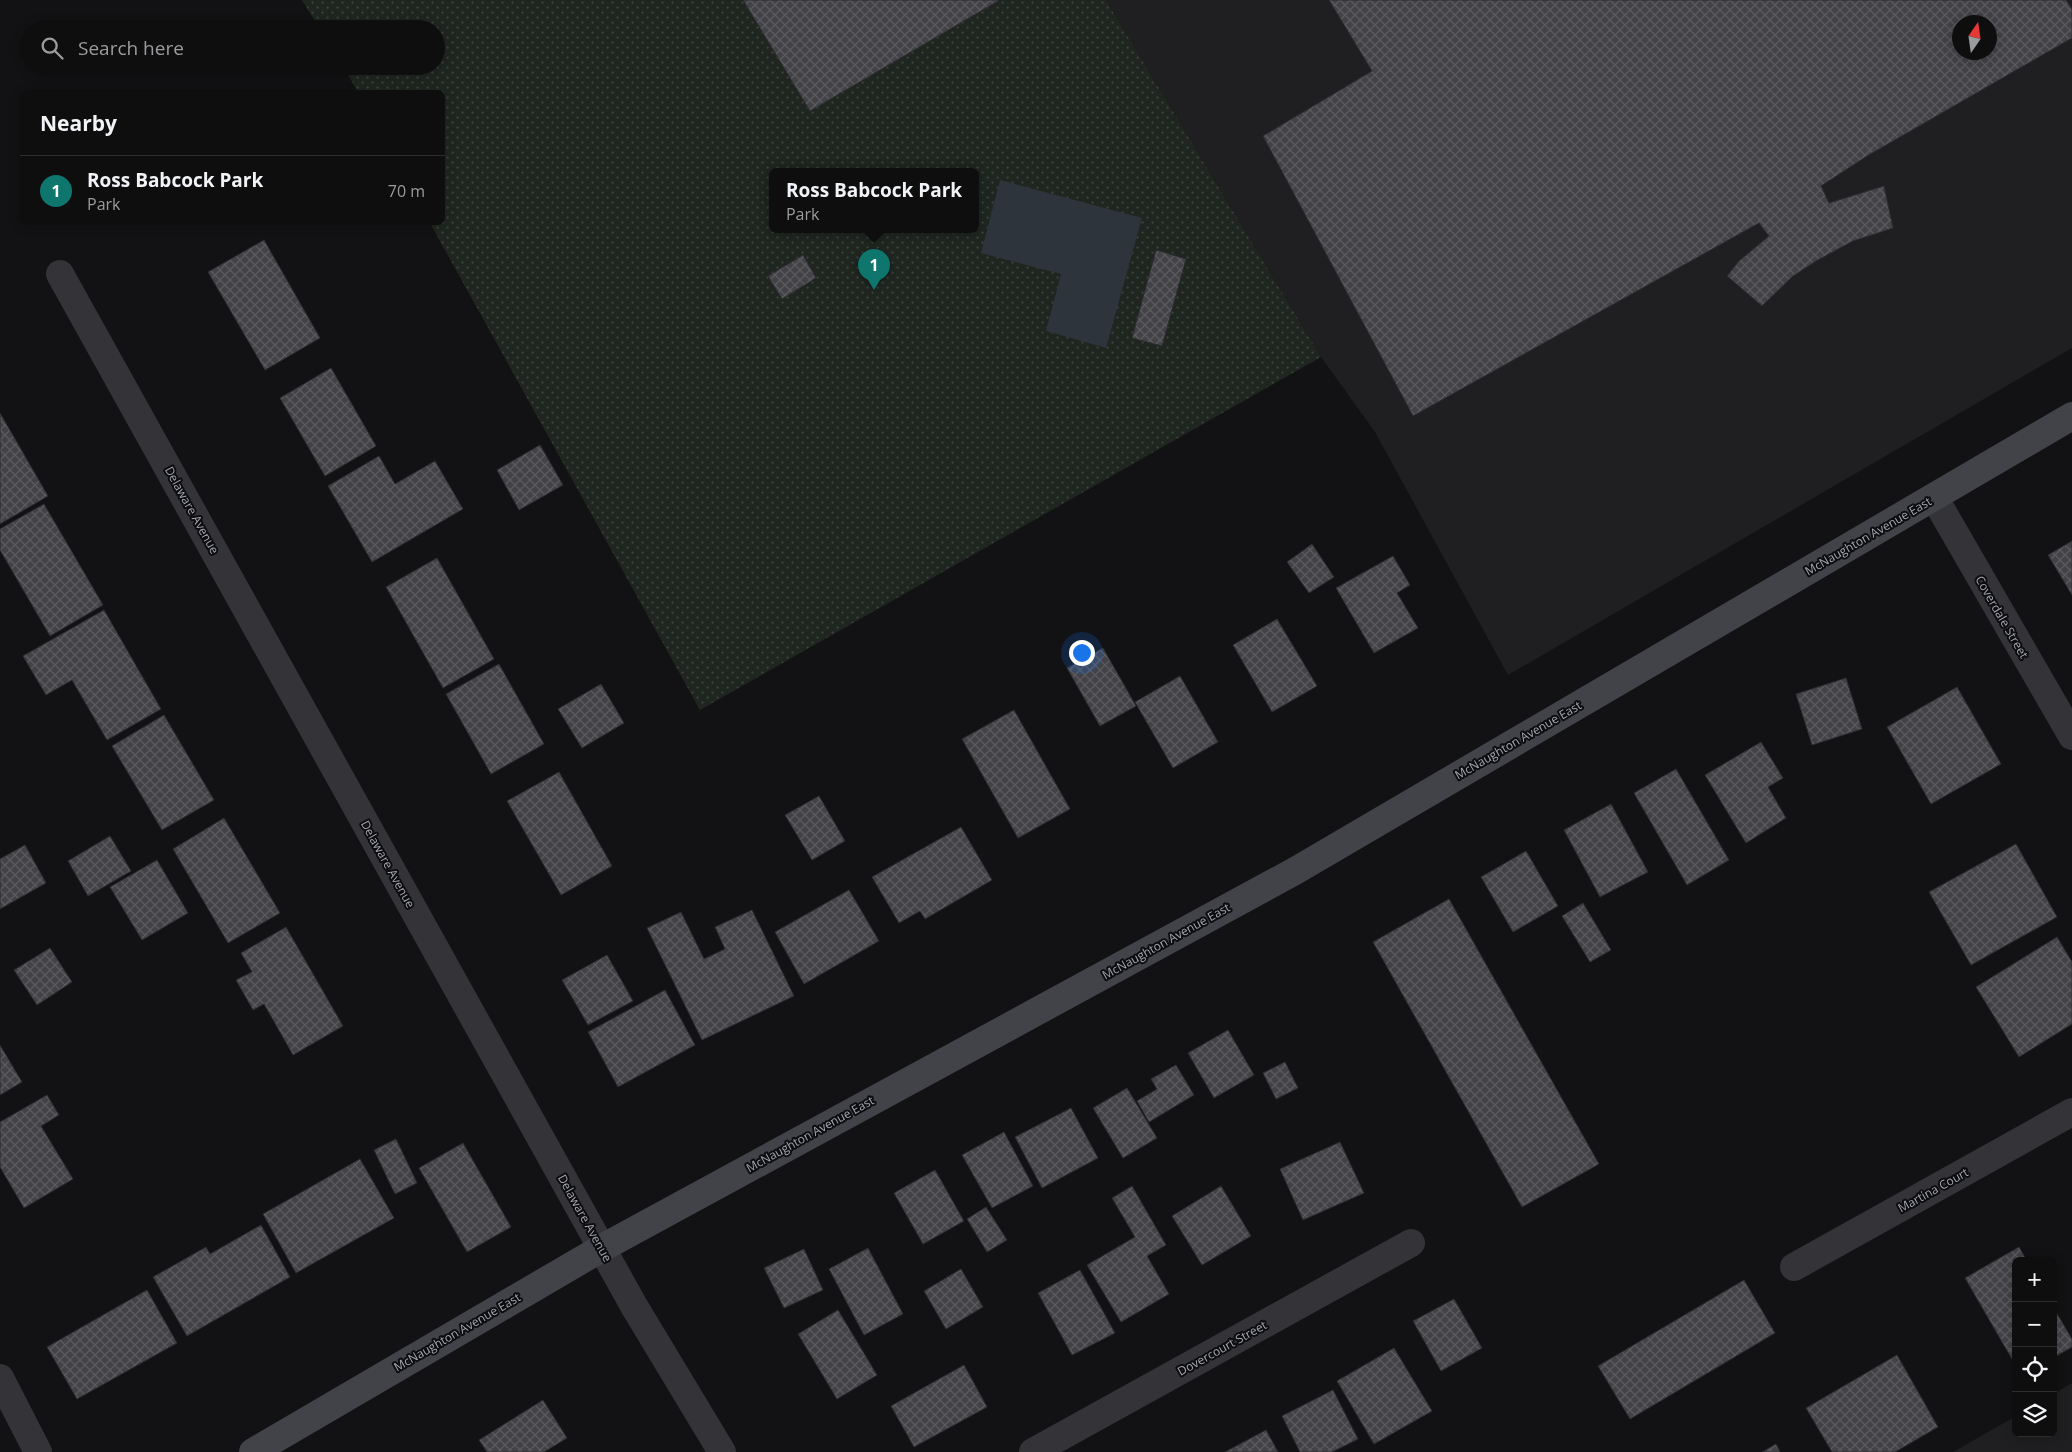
<!DOCTYPE html>
<html lang="en">
<head>
<meta charset="utf-8">
<style>
	body { margin:0; font-family:"Open Sans",sans-serif; background:#1c1c1d; color:#f1f3f6 }
	.controls { position:absolute; right:15px; bottom:15px; display:grid; overflow:hidden; border-radius:8px; box-shadow:0 2px 12px #0003 }
	.controls button { width:45px; height:45px; display:grid; place-items:center; padding:0; border:0; border-bottom:1px solid #2e2e2f; background:#0e0e0f; color:#f1f3f6; font:25px sans-serif }
	.compass { position:absolute; left:1952px; top:15px; width:45px; height:45px; border-radius:50%; background:#0e0e0f; box-shadow:0 2px 12px #0003; rotate:13deg }
	.you { position:absolute; left:1081px; top:652px; width:18px; height:18px; margin:-12px; border:4px solid #fff; border-radius:50%; background:#1a73e8; box-shadow:0 0 0 8px #1a73e833 }
	.badge { display:grid; place-items:center; width:32px; height:32px; border-radius:50%; background:#0f766e; color:#fff; font-size:16px; font-weight:700 }
	.pin { position:absolute; translate:-50% -41px; filter:drop-shadow(0 1px 2px #0008) }
	.pin::after { content:''; position:absolute; top:26px; width:18px; height:15px; background:inherit; clip-path:polygon(0 0,100% 0,50% 100%) }
	.popup { position:absolute; left:769px; top:168px; width:210px; height:65px; box-sizing:border-box; display:grid; place-content:center; border-radius:8px; background:#0e0e0f; filter:drop-shadow(0 1px 4px #0005); font-size:16px; white-space:nowrap; color:#9b9c9e }
	.popup b { font-size:19px; color:#f1f3f6 }
	.popup::after { content:''; position:absolute; left:50%; top:100%; margin-left:-10px; border:10px solid transparent; border-top-color:#0e0e0f }
	.list { margin:0; padding:0; list-style:none }
	h2 { display:flex; justify-content:space-between; align-items:center; height:65px; margin:0; padding:0 20px; font-size:21px }
	h2 small { font-size:16px; font-weight:400; color:#9b9c9e }
	.list li { display:grid; grid-template-columns:32px 1fr auto; gap:15px; align-items:center; box-sizing:border-box; height:70px; padding:0 20px; border-top:1px solid #2e2e2f }
	.list b { display:block; font-size:19px; white-space:nowrap }
	.list p { margin:0; font-size:16px; white-space:nowrap; color:#9b9c9e }
	.list em { font-size:16px; font-style:normal; color:#9b9c9e }
	.icon { flex:none; width:28px; height:28px; fill:none; stroke:currentColor; stroke-width:2; stroke-linecap:round; stroke-linejoin:round }
	.map { position:relative; flex:none; width:2072px; height:1452px; overflow:hidden }
	.search { position:absolute; background:#0e0e0f; box-shadow:0 2px 12px #0003; left:20px; top:20px; width:425px; height:55px; display:flex; align-items:center; gap:12px; box-sizing:border-box; padding:0 18px; border-radius:28px; color:#9b9c9e; font-size:19px }
	.panel { position:absolute; background:#0e0e0f; box-shadow:0 2px 12px #0003; left:20px; top:90px; width:425px; height:135px; border-radius:8px }
	.map>svg:first-child { display:block }
	.built { fill:#1f1e21; fill-rule:evenodd }
	.park { fill:url(#park-dots); fill-rule:evenodd }
	.water { fill:#2d343b }
	.building { fill:url(#building-cross-hatch); stroke:#2d2c30; fill-rule:evenodd }
	.lines { fill:none; stroke-linecap:round; stroke-linejoin:round }
	.minor { stroke:#343438; stroke-width:28 }
	.secondary { stroke:#424348; stroke-width:28 }
	.labels { text-anchor:middle; dominant-baseline:central; stroke-width:4; stroke-linejoin:round; paint-order:stroke }
	.street-label { font-size:12px; fill:#a5a8b3; stroke:#0d0d0f }
</style>
</head>
<body>
<div class="map">
<svg width="2072" height="1452" viewBox="0 0 2072 1452">
	<defs>
		<pattern id="park-dots" width="8" height="8" patternUnits="userSpaceOnUse" patternTransform="scale(1.25)"><rect width="8" height="8" fill="#1f2620"/><path d="M2 2h.1M6 6h.1" fill="none" stroke="#3d433e" stroke-width="1.8" stroke-linecap="round"/></pattern>
		<pattern id="building-cross-hatch" width="8" height="8" patternUnits="userSpaceOnUse" patternTransform="scale(1.25)"><rect width="8" height="8" fill="#424247"/><path d="M0 0l8 8M0 8l8-8" fill="none" stroke="#5a5a5f"/></pattern>
	</defs>
	<rect width="100%" height="100%" fill="#121214"/>
	<g class="built">
		<path d="M1106 0H2072V348L1508 675 1375 432 1321 357ZM1960 22H1990V52H1960Z"/>
		<polygon points="2072,1383 2072,1452 1953,1452 2016,1416 2016,1433 2053,1433 2053,1394"/>
	</g>
	<path class="park" d="M302 0H1106L1321 357 700 710 430 223 442 222V92H358L343 66H436V29H320ZM773 171H975V229H773Z"/>
	<polygon class="water" points="1000,180 1142,218 1106,348 1046,331 1061,274 981,253"/>
	<g class="building">
		<polygon points="743,0 998,0 998,1 810,111"/>
		<path d="M1329 0H2066L2072 9V38L1867 156 1821 186 1829 203 1884 186 1893 228 1853 241 1816 261 1793 276 1762 306 1727 276 1739 261 1769 236 1759 223 1413 416 1263 136 1372 71ZM1960 22H1990V52H1960Z"/>
		<polygon points="264,240 320,338 265,370 208,272"/>
		<polygon points="1156,250 1186,259 1162,346 1132,338"/>
		<polygon points="803,255 816,278 782,299 768,276"/>
		<polygon points="331,368 376,446 325,476 280,398"/>
		<polygon points="0,413 48,496 0,524"/>
		<polygon points="540,445 563,485 519,510 497,470"/>
		<polygon points="379,456 395,484 435,461 463,509 372,562 328,486"/>
		<polygon points="44,504 103,605 50,636 0,550 0,529"/>
		<polygon points="2072,541 2072,595 2048,555"/>
		<polygon points="1312,544 1334,577 1309,593 1287,562"/>
		<polygon points="1393,556 1410,585 1397,593 1418,628 1374,653 1336,588"/>
		<polygon points="437,558 494,659 443,688 386,587"/>
		<polygon points="104,610 161,709 107,740 72,680 46,695 23,656"/>
		<polygon points="1277,619 1317,686 1272,712 1233,645"/>
		<polygon points="1103,648 1136,706 1100,726 1067,668"/>
		<polygon points="499,664 544,744 491,774 446,694"/>
		<polygon points="1180,676 1218,742 1173,768 1135,702"/>
		<polygon points="1846,678 1862,729 1812,745 1796,694"/>
		<polygon points="601,684 624,723 582,748 558,709"/>
		<polygon points="1957,687 2001,764 1931,804 1887,727"/>
		<polygon points="1014,710 1070,809 1018,838 962,739"/>
		<polygon points="164,715 214,800 162,830 112,746"/>
		<polygon points="1761,742 1783,778 1768,787 1786,818 1746,843 1705,775"/>
		<polygon points="1676,769 1729,860 1687,885 1634,793"/>
		<polygon points="559,772 612,866 561,895 507,801"/>
		<polygon points="819,796 845,841 812,860 785,815"/>
		<polygon points="1611,804 1648,872 1600,897 1564,830"/>
		<polygon points="224,818 280,913 228,943 173,849"/>
		<polygon points="961,827 992,880 925,919 920,911 899,923 872,877"/>
		<polygon points="110,836 131,871 88,896 68,861"/>
		<polygon points="2016,844 2057,917 1971,965 1929,892"/>
		<polygon points="25,845 46,883 0,909 0,859"/>
		<polygon points="1526,851 1558,906 1513,932 1481,877"/>
		<polygon points="157,860 188,913 142,940 110,887"/>
		<polygon points="849,890 879,941 804,984 775,932"/>
		<polygon points="1449,899 1599,1164 1522,1207 1373,942"/>
		<polygon points="1583,903 1611,950 1590,962 1562,916"/>
		<polygon points="752,910 794,996 702,1040 647,928 681,912 704,959 725,949 715,927"/>
		<polygon points="286,927 343,1026 293,1055 264,1004 253,1010 236,980 252,972 241,953"/>
		<polygon points="2057,937 2072,962 2072,1024 2019,1057 1976,987"/>
		<polygon points="50,948 72,982 37,1005 14,970"/>
		<polygon points="607,955 633,1001 588,1025 562,980"/>
		<polygon points="665,990 695,1045 618,1087 588,1032"/>
		<polygon points="1228,1030 1254,1075 1214,1098 1188,1053"/>
		<polygon points="0,1045 22,1082 0,1095"/>
		<polygon points="1285,1062 1298,1088 1276,1099 1263,1073"/>
		<polygon points="1176,1065 1194,1095 1149,1122 1137,1101 1157,1089 1151,1079"/>
		<polygon points="1127,1088 1157,1138 1123,1158 1093,1108"/>
		<polygon points="47,1095 59,1115 41,1126 73,1179 24,1208 0,1167 0,1122"/>
		<polygon points="1071,1108 1098,1158 1042,1188 1015,1137"/>
		<polygon points="1004,1132 1033,1186 992,1208 962,1155"/>
		<polygon points="396,1139 417,1183 395,1194 374,1150"/>
		<polygon points="1340,1142 1364,1193 1303,1220 1280,1169"/>
		<polygon points="463,1143 511,1227 467,1252 419,1168"/>
		<polygon points="360,1159 394,1218 296,1273 263,1214"/>
		<polygon points="935,1170 964,1221 923,1244 894,1193"/>
		<polygon points="1132,1186 1166,1245 1147,1256 1169,1294 1121,1322 1087,1265 1135,1237 1112,1198"/>
		<polygon points="1221,1186 1251,1236 1202,1265 1172,1216"/>
		<polygon points="986,1207 1007,1240 987,1252 967,1219"/>
		<polygon points="261,1225 290,1277 187,1336 153,1277 206,1247 210,1254"/>
		<polygon points="2019,1247 2027,1261 2016,1261 2016,1366 1965,1278"/>
		<polygon points="868,1248 903,1314 864,1335 829,1269"/>
		<polygon points="804,1249 823,1290 784,1308 764,1268"/>
		<polygon points="961,1269 983,1307 946,1329 924,1291"/>
		<polygon points="1080,1270 1115,1333 1072,1355 1038,1293"/>
		<polygon points="1744,1280 1775,1333 1630,1419 1598,1366"/>
		<polygon points="147,1290 177,1343 77,1399 47,1347"/>
		<polygon points="1454,1299 1482,1348 1441,1371 1413,1321"/>
		<polygon points="2053,1307 2072,1339 2072,1347 2053,1358"/>
		<polygon points="838,1310 877,1375 837,1399 798,1334"/>
		<polygon points="1394,1348 1432,1411 1374,1444 1337,1381"/>
		<polygon points="1897,1355 1938,1427 1895,1452 1832,1452 1806,1408"/>
		<polygon points="964,1365 987,1407 914,1447 891,1406"/>
		<polygon points="1333,1390 1358,1439 1332,1452 1300,1452 1282,1416"/>
		<polygon points="543,1400 567,1438 544,1452 487,1452 479,1440"/>
		<polygon points="1266,1430 1278,1452 1225,1452"/>
		<polygon points="1776,1444 1780,1452 1762,1452"/>
	</g>
	<g class="lines">
		<g class="minor">
			<polyline points="60,274 634,1306 722,1452"/>
			<polyline points="1934,497 2072,736"/>
			<polyline points="1794,1267 2072,1112"/>
			<polyline points="0,1378 38,1452"/>
			<polyline points="1033,1452 1411,1243"/>
		</g>
		<polyline class="secondary" points="253,1452 602,1248 1295,871 2072,416"/>
	</g>
	<g class="labels">
		<g class="street-label">
			<text transform="translate(192 510) rotate(61)">Delaware Avenue</text>
			<text transform="translate(1868 536) rotate(-30)">McNaughton Avenue East</text>
			<text transform="translate(2002 617) rotate(60)">Coverdale Street</text>
			<text transform="translate(1518 740) rotate(-30)">McNaughton Avenue East</text>
			<text transform="translate(388 864) rotate(61)">Delaware Avenue</text>
			<text transform="translate(1166 941) rotate(-29)">McNaughton Avenue East</text>
			<text transform="translate(810 1134) rotate(-29)">McNaughton Avenue East</text>
			<text transform="translate(1933 1190) rotate(-29)">Martina Court</text>
			<text transform="translate(585 1218) rotate(61)">Delaware Avenue</text>
			<text transform="translate(457 1332) rotate(-30)">McNaughton Avenue East</text>
			<text transform="translate(1222 1348) rotate(-29)">Dovercourt Street</text>
		</g>
	</g>
</svg>
<div class="controls">
<button>+</button>
<button>−</button>
<button><svg class="icon" aria-label="locate" viewBox="0 0 24 24"><circle cx="12" cy="12" r="6"/><path d="M12 2v4M12 18v4M2 12h4M18 12h4"/></svg></button>
<button><svg class="icon" aria-label="layers" viewBox="0 0 24 24"><path d="M12 4l9 5-9 5-9-5zM3 14l9 5 9-5"/></svg></button>
</div>
<svg class="compass" viewBox="-18 -18 36 36"><path d="M0-13l5 13h-10z" fill="#e53935"/><path d="M0 13l5-13h-10z" fill="#9b9c9e"/></svg>
<div class="you"></div>
<div class="pin badge" style="left:874px;top:290px">1</div>
<div class="popup"><b>Ross Babcock Park</b>Park</div>
<div class="search"><svg class="icon" aria-label="search" viewBox="0 0 24 24"><circle cx="10" cy="10" r="6"/><path d="M15 15l6 6"/></svg>Search here</div>
<section class="panel">
<h2>Nearby<small></small></h2>
<ul class="list">
<li><span class="badge">1</span><div><b>Ross Babcock Park</b><p>Park</p></div><em>70 m</em></li>
</ul>
</section>
</div>
</body>
</html>
